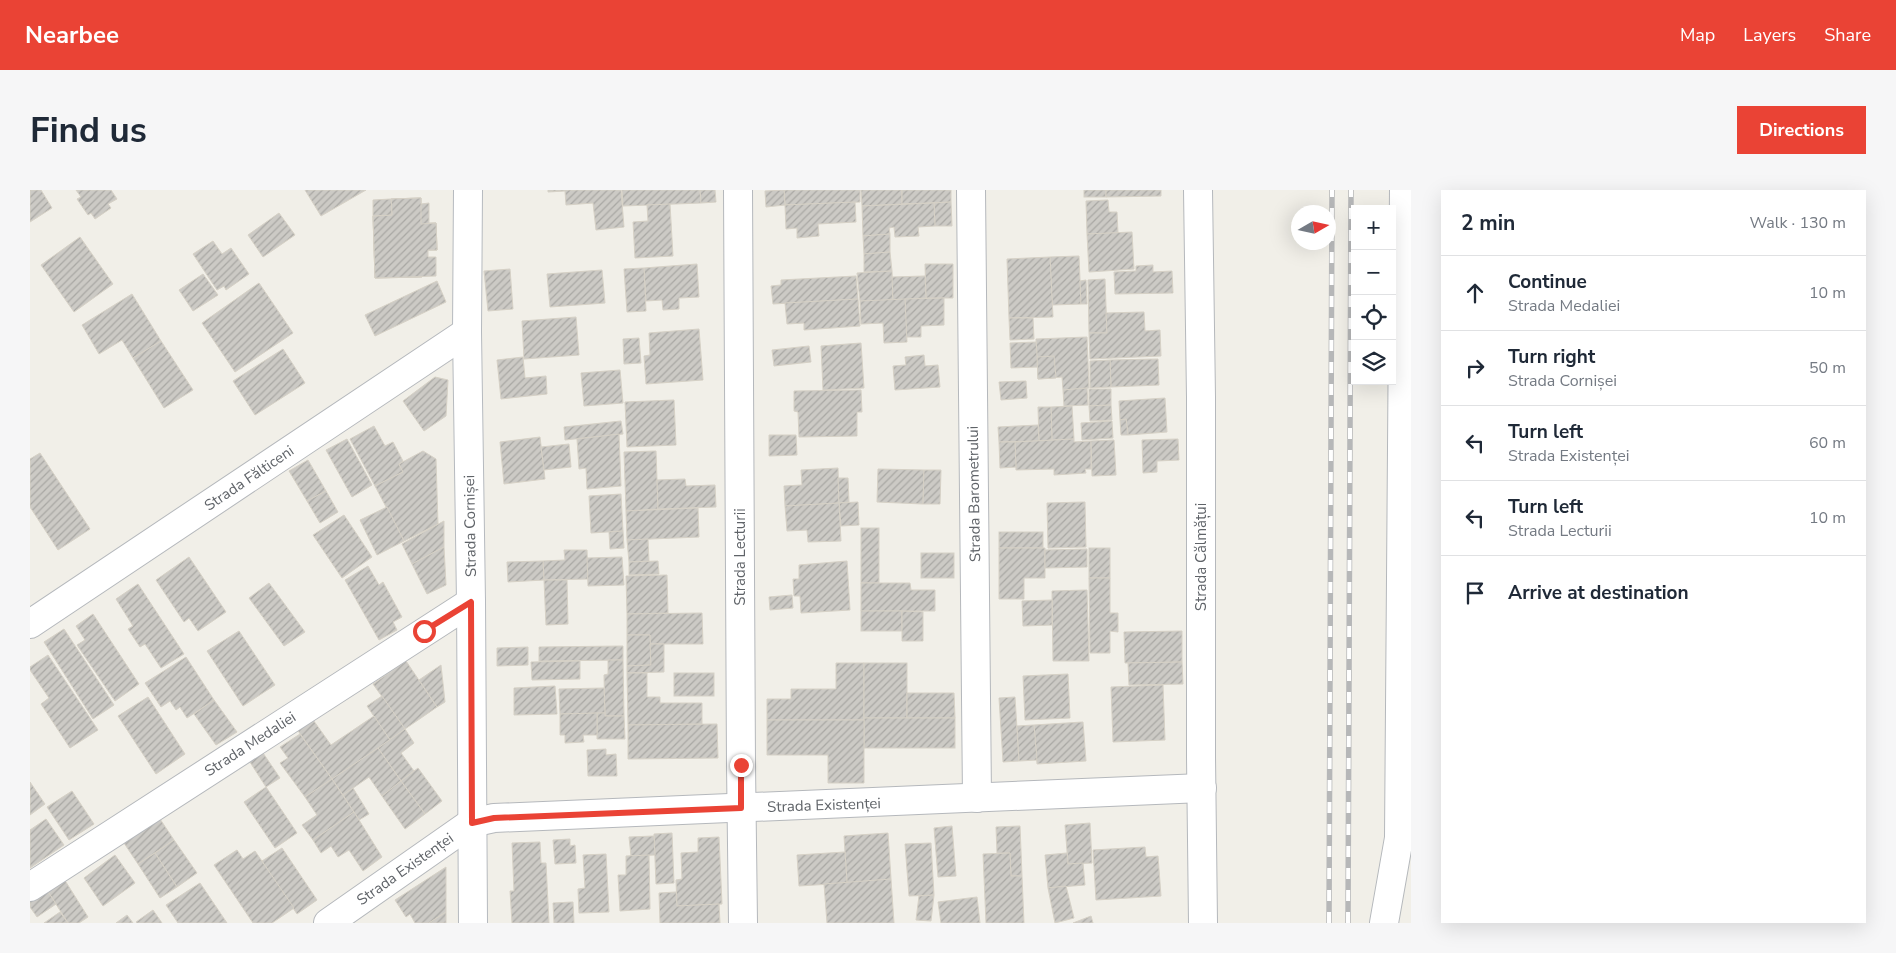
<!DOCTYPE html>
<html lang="en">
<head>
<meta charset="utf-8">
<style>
	body { margin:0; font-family:"Nunito Sans",sans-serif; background:#f6f6f7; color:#1f2937 }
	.controls { position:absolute; right:15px; top:15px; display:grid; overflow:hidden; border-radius:0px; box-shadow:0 5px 20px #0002 }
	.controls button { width:45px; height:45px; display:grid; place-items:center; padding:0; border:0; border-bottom:1px solid #e0e1e3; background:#fff; color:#1f2937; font:25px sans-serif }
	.compass { position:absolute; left:1261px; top:15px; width:45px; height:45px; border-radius:50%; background:#fff; box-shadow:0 5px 20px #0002; rotate:81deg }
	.stop { position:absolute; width:15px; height:15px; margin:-11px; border:4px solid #ea4335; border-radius:50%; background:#fff }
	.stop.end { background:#ea4335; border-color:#fff; box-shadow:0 1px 5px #0008 }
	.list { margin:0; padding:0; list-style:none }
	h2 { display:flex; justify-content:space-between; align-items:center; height:65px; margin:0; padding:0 20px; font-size:21px }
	h2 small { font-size:16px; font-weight:400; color:#747a83 }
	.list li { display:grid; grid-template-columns:32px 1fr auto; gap:15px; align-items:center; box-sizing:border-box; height:75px; padding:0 20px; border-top:1px solid #e0e1e3 }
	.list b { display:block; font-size:19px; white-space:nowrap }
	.list p { margin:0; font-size:16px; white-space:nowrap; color:#747a83 }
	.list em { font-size:16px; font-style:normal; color:#747a83 }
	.icon { flex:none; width:28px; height:28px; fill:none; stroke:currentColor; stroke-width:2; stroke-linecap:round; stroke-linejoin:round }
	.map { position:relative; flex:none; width:1381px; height:733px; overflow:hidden; border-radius:0px }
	header { display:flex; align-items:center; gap:30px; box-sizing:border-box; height:70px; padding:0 25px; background:#ea4335; color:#fff }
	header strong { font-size:24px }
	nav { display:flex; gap:28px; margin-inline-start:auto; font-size:18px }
	.intro { display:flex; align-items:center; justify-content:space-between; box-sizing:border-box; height:120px; padding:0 30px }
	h1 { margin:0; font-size:35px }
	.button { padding:12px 22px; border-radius:0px; background:#ea4335; color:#fff; font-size:18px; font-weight:700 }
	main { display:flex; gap:30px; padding:0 30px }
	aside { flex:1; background:#fff; border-radius:0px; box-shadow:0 5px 20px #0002 }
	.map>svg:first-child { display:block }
	.building { fill:url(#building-hatch); stroke:#d6d1c6 }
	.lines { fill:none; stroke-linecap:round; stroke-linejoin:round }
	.street-casing { stroke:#b5b8bc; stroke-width:30 }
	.secondary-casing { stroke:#b6babf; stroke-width:30 }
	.street { stroke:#fff; stroke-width:28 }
	.secondary { stroke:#fff; stroke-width:28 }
	.rail-casing { stroke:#b6b7b8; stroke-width:5.5 }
	.rail { stroke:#fff; stroke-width:4; stroke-dasharray:11; stroke-linecap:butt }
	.route { stroke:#ea4335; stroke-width:6 }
	.labels { text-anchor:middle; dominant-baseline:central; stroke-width:4; stroke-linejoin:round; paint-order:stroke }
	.street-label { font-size:15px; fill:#5f6368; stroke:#fff }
</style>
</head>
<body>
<header>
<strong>Nearbee</strong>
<nav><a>Map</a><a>Layers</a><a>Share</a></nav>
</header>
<div class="intro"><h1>Find us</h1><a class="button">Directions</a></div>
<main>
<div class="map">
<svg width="1381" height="733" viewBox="0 0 1381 733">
	<defs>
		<pattern id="building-hatch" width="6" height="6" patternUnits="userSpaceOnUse" patternTransform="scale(1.25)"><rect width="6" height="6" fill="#cccac5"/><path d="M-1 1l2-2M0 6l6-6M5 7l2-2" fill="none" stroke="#a9a8a4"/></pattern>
	</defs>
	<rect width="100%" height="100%" fill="#f1efe8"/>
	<g class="building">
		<polygon points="0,0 11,0 22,18 0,32"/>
		<polygon points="46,0 81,0 87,9 78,14 81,18 65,29 61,23 58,25 47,9 51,7"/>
		<polygon points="275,0 336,0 291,26"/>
		<polygon points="518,0 591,0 594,37 566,40 563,13 536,15 535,1 518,2"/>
		<polygon points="592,0 670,0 671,13 593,16"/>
		<polygon points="670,0 685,0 686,12 671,13"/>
		<polygon points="754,0 830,0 830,12 755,15"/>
		<polygon points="754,0 755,15 736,17 735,1"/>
		<polygon points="831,0 872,0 872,14 832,16"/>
		<polygon points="872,0 921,0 921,12 872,14"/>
		<rect x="1054" y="0" width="22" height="7"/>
		<polygon points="1076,0 1131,0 1131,6 1076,7"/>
		<polygon points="391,8 391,34 406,33 407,60 392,60 392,87 345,88 343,26 362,25 361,9"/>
		<polygon points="391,8 391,14 399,13 399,33 406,33 407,60 392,60 392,87 345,88 343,26 362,25 361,9"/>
		<polygon points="391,8 391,34 406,33 407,60 398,60 398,67 406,67 406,86 345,88 343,26 362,25 361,9"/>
		<polygon points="361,9 362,25 343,26 343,10"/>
		<polygon points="1078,10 1079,22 1087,22 1088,43 1057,44 1056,11"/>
		<polygon points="825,12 826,32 788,34 789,46 767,48 767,38 756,39 755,15"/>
		<polygon points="921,12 922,36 905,36 904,13"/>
		<polygon points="904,13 905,36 888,37 889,46 865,47 864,37 859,38 860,44 833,46 832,16"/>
		<polygon points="640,14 643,66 605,68 603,32 618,31 617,15"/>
		<polygon points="249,23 265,45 233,67 218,45"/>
		<polygon points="1102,42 1104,79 1059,82 1057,44"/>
		<polygon points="860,44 860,62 834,64 833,46"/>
		<polygon points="50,47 83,94 44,122 11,75"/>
		<polygon points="183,51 192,64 201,58 219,84 196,100 194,96 187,100 163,64"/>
		<polygon points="860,62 862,81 834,82 834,64"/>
		<polygon points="1049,66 1051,114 1022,115 1020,67"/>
		<polygon points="1020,67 1023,127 979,128 977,69"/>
		<polygon points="667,74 669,107 649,108 649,119 633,120 632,110 616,111 614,78"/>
		<polygon points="895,74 923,74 923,108 896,108"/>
		<polygon points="1123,75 1123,82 1142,81 1143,103 1085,104 1084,82 1106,81 1106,76"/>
		<polygon points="614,78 616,121 597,122 594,79"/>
		<polygon points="480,79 483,119 458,121 454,81"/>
		<polygon points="572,80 575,113 520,117 517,84"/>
		<polygon points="862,81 863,110 830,111 827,83"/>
		<polygon points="173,84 188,105 163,121 149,100"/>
		<polygon points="826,86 828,109 743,114 741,96 751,95 751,90"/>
		<polygon points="895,86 896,108 863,110 862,87"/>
		<polygon points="1075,89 1077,143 1059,143 1058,90"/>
		<polygon points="1056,90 1057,114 1051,114 1050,91"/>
		<polygon points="407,91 416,112 345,146 335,125"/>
		<polygon points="229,93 263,143 205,182 172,133"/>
		<polygon points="102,104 131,151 103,168 92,150 69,164 52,135"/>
		<polygon points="914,108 914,135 891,136 891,147 876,147 875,109"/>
		<polygon points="828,109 830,136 774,140 774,133 757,134 755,113"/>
		<polygon points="875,109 877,152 854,153 853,133 831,134 830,111"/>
		<polygon points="1114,122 1115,141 1130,140 1131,166 1060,169 1059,143 1077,143 1076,123"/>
		<polygon points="546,127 549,165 494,169 492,131"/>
		<polygon points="979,128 1003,128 1004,149 980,150"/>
		<polygon points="669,139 673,190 616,194 614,166 620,165 619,143"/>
		<polygon points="1057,147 1059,198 1033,200 1032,187 1008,189 1006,149"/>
		<polygon points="609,148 611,173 594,174 593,149"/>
		<polygon points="131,151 163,200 134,218 103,168"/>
		<polygon points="1006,152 1008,177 981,178 980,153"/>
		<polygon points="831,153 834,198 793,200 791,156"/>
		<polygon points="779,156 781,172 744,176 742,160"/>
		<polygon points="253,159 275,193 225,225 203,191"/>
		<polygon points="894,165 895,176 908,175 910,197 865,200 863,176 876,175 875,167"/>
		<polygon points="1024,166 1026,188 1008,189 1007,167"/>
		<polygon points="493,167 495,188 516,186 517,204 471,209 467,170"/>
		<polygon points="1128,169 1129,195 1081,197 1080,170"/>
		<polygon points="1080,170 1081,197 1060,198 1060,171"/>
		<polygon points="590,180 593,213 554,216 551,183"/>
		<polygon points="405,187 418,190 416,226 394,241 373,211"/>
		<polygon points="996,191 997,208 971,210 969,192"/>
		<polygon points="1057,198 1058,215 1034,216 1033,200"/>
		<polygon points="1059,199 1081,199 1081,215 1059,216"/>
		<polygon points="831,200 832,222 827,222 827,246 769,247 768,222 764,221 764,201"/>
		<polygon points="1135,208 1137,242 1098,245 1096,229 1090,230 1089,211"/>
		<polygon points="644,210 646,255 597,257 595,212"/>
		<polygon points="1081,215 1082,230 1060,231 1059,216"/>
		<polygon points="1042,216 1044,249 1022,250 1021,217"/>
		<polygon points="1008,217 1021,217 1022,250 1009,251"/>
		<polygon points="1096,229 1098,245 1091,245 1090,230"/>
		<polygon points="591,231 593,244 535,250 534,237"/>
		<polygon points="1082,231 1083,248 1052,250 1051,233"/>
		<polygon points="1008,235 1009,251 969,252 968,237"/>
		<polygon points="344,236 355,256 363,252 373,271 369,274 373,282 345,296 320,249"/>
		<polygon points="589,244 591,296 557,299 556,278 549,279 547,249"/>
		<polygon points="739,245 766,245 767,265 739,266"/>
		<polygon points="510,247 515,289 474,294 470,252"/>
		<polygon points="317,249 342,295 322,307 296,260"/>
		<polygon points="1044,249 1044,252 1061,251 1061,279 1055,279 1056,283 1024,285 1024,279 986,280 985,252"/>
		<polygon points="1148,249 1149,270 1127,271 1127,282 1113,283 1112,250"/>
		<polygon points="1084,250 1086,285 1062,286 1061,251"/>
		<polygon points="969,252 985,252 986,277 970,278"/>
		<polygon points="539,254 541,277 514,280 511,257"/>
		<polygon points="393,261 406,269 408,334 374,351 345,296 373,282 369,274"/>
		<polygon points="626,261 628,319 596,321 594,262"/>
		<polygon points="10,263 60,339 28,360 0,317 0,269"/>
		<polygon points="278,270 296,301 277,311 259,281"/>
		<polygon points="808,278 809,313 755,316 754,296 772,295 771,280"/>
		<polygon points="848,279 894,280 893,314 847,312"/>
		<polygon points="894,280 911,280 910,314 893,314"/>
		<polygon points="808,288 818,288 819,312 809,313"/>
		<polygon points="655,289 656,296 685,295 686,317 628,319 627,290"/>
		<polygon points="296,301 308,322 290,333 277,311"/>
		<polygon points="591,304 593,341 561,343 559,306"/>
		<polygon points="828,312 829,335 811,336 809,313"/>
		<polygon points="1055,312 1056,357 1018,358 1017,313"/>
		<polygon points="809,313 811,351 778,352 777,340 757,341 755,316"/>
		<polygon points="357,317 374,351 347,365 330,330"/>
		<polygon points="668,318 669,347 597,350 596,321"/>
		<polygon points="314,325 342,367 312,388 283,345"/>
		<polygon points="414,331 414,357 382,374 372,354"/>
		<rect x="831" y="338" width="18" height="55"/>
		<polygon points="593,341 594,358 580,359 579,342"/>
		<rect x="969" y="342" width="44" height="16"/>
		<polygon points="618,349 619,371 599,372 597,350"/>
		<polygon points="414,357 416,395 397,404 382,374"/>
		<polygon points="969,358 1015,358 1015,388 994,388 994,409 969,409"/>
		<rect x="1059" y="358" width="21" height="30"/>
		<polygon points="1057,359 1057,377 1015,378 1015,360"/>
		<polygon points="534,360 557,360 558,389 514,390 513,371 535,370"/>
		<rect x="891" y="363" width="33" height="25"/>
		<polygon points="159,367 196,422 168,441 159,428 154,432 126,390"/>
		<polygon points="592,367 594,395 558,396 557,368"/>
		<polygon points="513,371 514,390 478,392 477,372"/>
		<polygon points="628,371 629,384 599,385 599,372"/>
		<polygon points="817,371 820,420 771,423 770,406 764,406 763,389 769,389 769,375"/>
		<polygon points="338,376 349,395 353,392 372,427 363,432 367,440 349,450 315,390"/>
		<polygon points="637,385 638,423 597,424 596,386"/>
		<polygon points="1059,388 1080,388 1080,423 1088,423 1088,442 1080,441 1080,463 1060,463"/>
		<polygon points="514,390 537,390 538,434 516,435"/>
		<polygon points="239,393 275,442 254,456 219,408"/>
		<polygon points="831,393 880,393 881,400 905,400 905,421 831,421"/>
		<polygon points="108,394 154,464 131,478 115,454 110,457 98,439 103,436 86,409"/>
		<polygon points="1057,400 1059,471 1023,471 1022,401"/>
		<polygon points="762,405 763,418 740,420 739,407"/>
		<polygon points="1022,410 1022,435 993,436 992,411"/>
		<rect x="831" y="421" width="41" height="20"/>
		<polygon points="872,421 893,422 893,451 872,451"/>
		<polygon points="672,423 673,454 620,454 620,445 597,445 597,424"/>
		<polygon points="63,424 109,494 85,511 47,455 55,450 46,436"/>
		<polygon points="34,439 84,515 63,529 14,452"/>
		<polygon points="209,441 245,495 213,516 177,461"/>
		<polygon points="1152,441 1152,472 1095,473 1094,442"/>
		<polygon points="597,445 620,445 621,475 597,476"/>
		<polygon points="620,454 634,454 634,482 597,483 597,476 621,475"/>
		<polygon points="593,456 593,470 509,471 509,457"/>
		<polygon points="498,457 498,475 467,476 467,458"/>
		<polygon points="18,465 68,540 40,558 11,514 19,508 0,480 0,477"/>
		<polygon points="156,467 184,510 157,528 150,517 146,520 140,511 131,517 115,493"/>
		<polygon points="578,470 593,470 594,526 575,526 574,485 578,484"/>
		<polygon points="376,471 407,517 375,539 343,494"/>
		<polygon points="550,471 550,489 502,490 501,472"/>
		<polygon points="1152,472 1153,494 1099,495 1098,473"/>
		<polygon points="806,473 834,473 834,530 737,530 737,509 761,509 761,499 806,499"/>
		<rect x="834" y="473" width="43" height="55"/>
		<polygon points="411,475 415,512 407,517 389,490"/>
		<polygon points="597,483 617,483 617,507 630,507 630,513 672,513 672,534 598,535"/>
		<rect x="644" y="483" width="40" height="23"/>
		<polygon points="1038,484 1040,528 995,530 993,486"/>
		<polygon points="1133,495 1135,550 1083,552 1081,497"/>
		<polygon points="525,496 527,524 484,525 484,498"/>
		<polygon points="574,498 575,523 530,524 529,499"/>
		<polygon points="877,503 924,503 925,528 877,528"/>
		<polygon points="352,506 375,539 360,550 337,516"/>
		<polygon points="118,507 155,564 126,584 88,526"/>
		<polygon points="985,507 989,571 973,572 969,508"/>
		<polygon points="184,510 207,542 186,555 164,524"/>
		<polygon points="567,523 575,523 575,526 594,526 595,549 567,549"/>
		<polygon points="567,523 567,545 553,545 554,552 535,553 535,545 530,545 530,524"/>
		<polygon points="344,526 360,550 302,589 266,538 281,527 301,555"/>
		<rect x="834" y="528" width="91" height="30"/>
		<polygon points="737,530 834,530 834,593 798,593 798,565 737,565"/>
		<polygon points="1053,532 1056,571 1007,574 1004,535"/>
		<polygon points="687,534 688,568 598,569 598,535"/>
		<polygon points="1004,535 1007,570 989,571 987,536"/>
		<polygon points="375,539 384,553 371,563 384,581 371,591 348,558"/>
		<polygon points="270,544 302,589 275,607 250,573 258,568 250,557"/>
		<polygon points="348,558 371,591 352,606 339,587 313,605 302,589"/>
		<polygon points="576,559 576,565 586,564 587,586 558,586 557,560"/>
		<polygon points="231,560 250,588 236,597 218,569"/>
		<polygon points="388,578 412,611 395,624 371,591"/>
		<polygon points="302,589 324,622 283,650 272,635 287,625 275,607"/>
		<polygon points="371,591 395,624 375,639 352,606"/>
		<polygon points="0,592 15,614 0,625"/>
		<polygon points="236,597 267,643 245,658 214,612"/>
		<polygon points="323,598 339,624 329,630 313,605"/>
		<polygon points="42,601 64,634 39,650 17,617"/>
		<polygon points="324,622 352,667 333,681 319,660 308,667 301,656 291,663 283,650"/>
		<polygon points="128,626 144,650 108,674 92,650"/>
		<polygon points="16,629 34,655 0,678 0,640"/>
		<polygon points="1060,633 1062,673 1038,674 1035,635"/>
		<polygon points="922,636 926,686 908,687 904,638"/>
		<polygon points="990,636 992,686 981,686 980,663 967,663 966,637"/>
		<polygon points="642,643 644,693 626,694 624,644"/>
		<polygon points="858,643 861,689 817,693 814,646"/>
		<polygon points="624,646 625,665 601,666 599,647"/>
		<polygon points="689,647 692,714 647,716 646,690 652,689 651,663 668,662 668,648"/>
		<polygon points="540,649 540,656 545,655 546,673 525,674 523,650"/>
		<polygon points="144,650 167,683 147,697 125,663"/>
		<polygon points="510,652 511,673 516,673 519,733 482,733 480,701 484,701 482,653"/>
		<polygon points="901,653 904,705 879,706 875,654"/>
		<polygon points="1115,657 1116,667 1128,666 1131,706 1066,710 1063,660"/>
		<polygon points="252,658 287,710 267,724 232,671"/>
		<polygon points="207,660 213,669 225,661 264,718 242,733 223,733 184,675"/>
		<polygon points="815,662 817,693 769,696 767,665"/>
		<polygon points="125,663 147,697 130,708 108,674"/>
		<polygon points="980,663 981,686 992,686 994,733 956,733 953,664"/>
		<polygon points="1037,663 1038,674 1053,673 1055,695 1018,698 1015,665"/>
		<polygon points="576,664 579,722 549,723 548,699 555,698 553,665"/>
		<polygon points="85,665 105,693 73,716 54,688"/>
		<polygon points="619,665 620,719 590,721 588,685 596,685 596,666"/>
		<polygon points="416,677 416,722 399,733 385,733 380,724 376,727 365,710"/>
		<polygon points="34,689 58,727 49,733 38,733 17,700"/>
		<polygon points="861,689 864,733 797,733 794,694"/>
		<polygon points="170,693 197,733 148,733 136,715"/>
		<polygon points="1036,696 1044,728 1025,733 1018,698"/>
		<polygon points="17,700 26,714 7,727 0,717 0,711"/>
		<polygon points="646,702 647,716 689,714 690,733 630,733 629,703"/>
		<polygon points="904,705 901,731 886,730 889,706"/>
		<polygon points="947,707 950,733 911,733 908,712"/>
		<polygon points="543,712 544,733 524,733 523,713"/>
		<polygon points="123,720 132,733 107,733 106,732"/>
		<polygon points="30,722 38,733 14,733"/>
		<polygon points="416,722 416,733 399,733"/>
		<polygon points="97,725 103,733 86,733"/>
		<polygon points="1061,726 1063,733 1043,733"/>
	</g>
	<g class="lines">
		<g class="street-casing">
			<g id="street">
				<polyline points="708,0 711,575 713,733"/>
				<polyline points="941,0 947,608"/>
				<polyline points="1168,0 1171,207 1171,567 1173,733"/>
				<polyline points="0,434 437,142"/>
				<polyline points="0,697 441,412"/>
				<polyline points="298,733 441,633 464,628 1172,598"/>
				<polyline points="1354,733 1369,648 1374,0"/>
			</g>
		</g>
		<g class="secondary-casing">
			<polyline id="secondary" points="438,0 437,142 441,412 443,733"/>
		</g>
		<use href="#street" class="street"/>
		<use href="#secondary" class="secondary"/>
		<g class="rail-casing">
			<g id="rail">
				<polyline points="1299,733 1302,0"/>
				<polyline points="1318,733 1321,0"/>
			</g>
		</g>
		<use href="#rail" class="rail"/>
	</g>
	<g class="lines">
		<polyline class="route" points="394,441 441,412 442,633 464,628 711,618 711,575"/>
	</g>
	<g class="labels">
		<g class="street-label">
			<text transform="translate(219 288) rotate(-34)">Strada Fălticeni</text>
			<text transform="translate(944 304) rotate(-91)">Strada Barometrului</text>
			<text transform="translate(440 336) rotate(-91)">Strada Cornișei</text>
			<text transform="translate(710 367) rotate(-90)">Strada Lecturii</text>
			<text transform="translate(1171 367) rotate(-90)">Strada Călmățui</text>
			<text transform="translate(220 554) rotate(-33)">Strada Medaliei</text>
			<text transform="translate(794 615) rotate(-2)">Strada Existenței</text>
			<text transform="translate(375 679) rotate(-35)">Strada Existenței</text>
		</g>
	</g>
</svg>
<div class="controls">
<button>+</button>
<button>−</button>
<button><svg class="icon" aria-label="locate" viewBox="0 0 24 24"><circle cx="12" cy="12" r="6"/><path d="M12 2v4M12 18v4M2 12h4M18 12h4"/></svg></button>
<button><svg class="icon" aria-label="layers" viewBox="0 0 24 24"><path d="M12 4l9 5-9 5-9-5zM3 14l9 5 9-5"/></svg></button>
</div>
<svg class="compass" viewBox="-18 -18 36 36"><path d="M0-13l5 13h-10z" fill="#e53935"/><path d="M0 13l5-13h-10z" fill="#747a83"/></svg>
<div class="stop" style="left:394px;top:441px"></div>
<div class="stop end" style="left:711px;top:575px"></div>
</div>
<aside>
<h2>2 min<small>Walk · 130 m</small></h2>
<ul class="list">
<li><svg class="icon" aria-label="ahead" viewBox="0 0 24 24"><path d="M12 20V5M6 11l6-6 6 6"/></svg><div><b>Continue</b><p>Strada Medaliei</p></div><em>10 m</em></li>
<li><svg class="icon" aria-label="right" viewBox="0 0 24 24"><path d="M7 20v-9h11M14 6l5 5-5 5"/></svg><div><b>Turn right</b><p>Strada Cornișei</p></div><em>50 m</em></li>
<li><svg class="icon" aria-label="left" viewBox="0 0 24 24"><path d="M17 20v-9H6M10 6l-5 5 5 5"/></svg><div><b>Turn left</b><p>Strada Existenței</p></div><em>60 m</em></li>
<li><svg class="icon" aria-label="left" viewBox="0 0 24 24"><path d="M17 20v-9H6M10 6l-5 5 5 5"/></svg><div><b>Turn left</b><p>Strada Lecturii</p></div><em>10 m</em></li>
<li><svg class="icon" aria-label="arrive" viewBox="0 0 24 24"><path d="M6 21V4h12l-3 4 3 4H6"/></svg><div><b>Arrive at destination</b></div></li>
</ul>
</aside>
</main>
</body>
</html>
